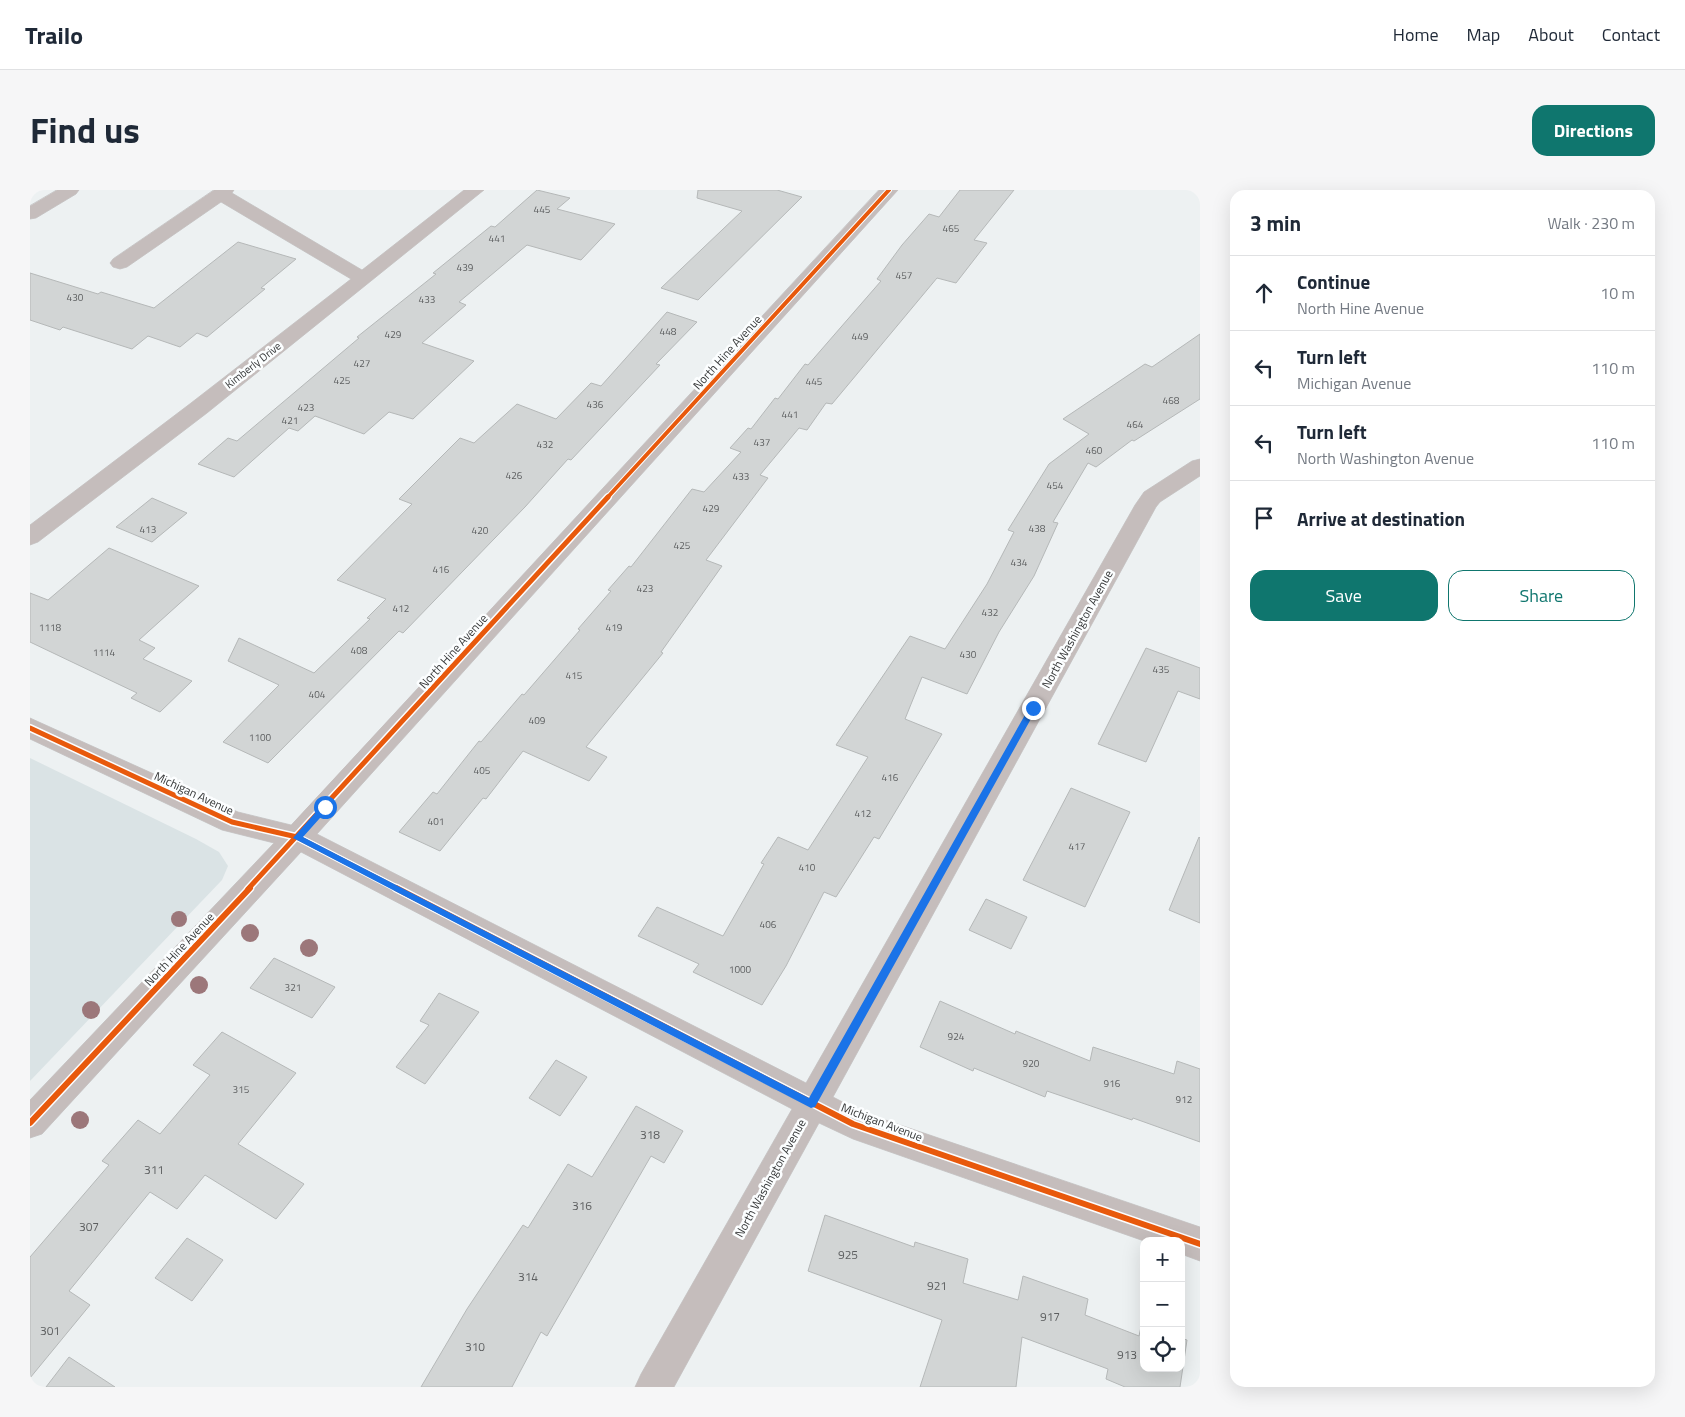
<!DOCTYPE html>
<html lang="en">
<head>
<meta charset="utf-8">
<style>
	body { margin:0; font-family:"Titillium Web",sans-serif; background:#f6f6f7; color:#1f2937 }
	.controls { position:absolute; right:15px; bottom:15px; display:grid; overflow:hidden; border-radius:10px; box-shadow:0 5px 20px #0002 }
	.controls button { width:45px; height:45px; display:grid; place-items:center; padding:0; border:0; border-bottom:1px solid #e0e1e3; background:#fff; color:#1f2937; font:25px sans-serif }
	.stop { position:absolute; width:15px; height:15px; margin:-11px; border:4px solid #1a73e8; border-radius:50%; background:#fff }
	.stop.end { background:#1a73e8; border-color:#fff; box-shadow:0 1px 5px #0008 }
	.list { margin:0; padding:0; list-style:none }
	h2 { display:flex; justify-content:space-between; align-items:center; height:65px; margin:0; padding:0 20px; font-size:21px }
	h2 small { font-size:16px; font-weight:400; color:#747a83 }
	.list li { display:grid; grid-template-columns:32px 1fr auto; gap:15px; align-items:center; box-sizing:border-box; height:75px; padding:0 20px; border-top:1px solid #e0e1e3 }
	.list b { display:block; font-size:19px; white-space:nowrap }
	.list p { margin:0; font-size:16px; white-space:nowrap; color:#747a83 }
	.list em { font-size:16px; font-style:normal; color:#747a83 }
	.actions { display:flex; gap:10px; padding:15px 20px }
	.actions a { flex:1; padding:11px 0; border:1px solid #0f766e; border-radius:15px; text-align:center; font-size:18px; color:#0f766e }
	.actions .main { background:#0f766e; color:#fff }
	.icon { flex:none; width:28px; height:28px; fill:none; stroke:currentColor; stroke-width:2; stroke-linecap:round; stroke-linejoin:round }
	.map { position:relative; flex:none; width:1170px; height:1197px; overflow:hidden; border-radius:15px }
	header { display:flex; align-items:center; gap:30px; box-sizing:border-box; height:70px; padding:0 25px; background:#fff; border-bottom:1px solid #e0e1e3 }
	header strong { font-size:24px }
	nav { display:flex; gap:28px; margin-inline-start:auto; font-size:18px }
	.intro { display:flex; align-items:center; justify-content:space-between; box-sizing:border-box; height:120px; padding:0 30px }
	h1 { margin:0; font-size:35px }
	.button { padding:12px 22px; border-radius:15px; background:#0f766e; color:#fff; font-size:18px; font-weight:700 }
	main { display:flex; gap:30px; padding:0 30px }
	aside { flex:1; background:#fff; border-radius:15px; box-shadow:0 5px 20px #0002 }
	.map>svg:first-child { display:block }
	.built { fill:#dae3e5 }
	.building { fill:#d2d5d5; stroke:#b5b8b8 }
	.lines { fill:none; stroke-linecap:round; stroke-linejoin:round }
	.minor-casing { stroke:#c9cbcc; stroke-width:1 }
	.minor { fill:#c5bdbc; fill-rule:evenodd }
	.cycleway-far2-casing { stroke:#fcfeff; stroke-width:6 }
	.cycleway-far1-casing { stroke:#fcfeff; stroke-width:8 }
	.cycleway-casing { stroke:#fcfeff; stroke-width:9 }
	.cycleway-far2 { stroke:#e8590c; stroke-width:4 }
	.cycleway-far1 { stroke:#e8590c; stroke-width:5 }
	.cycleway { stroke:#e8590c; stroke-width:6 }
	.tree { fill:#9c777a }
	.route { fill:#1a73e8 }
	.labels { text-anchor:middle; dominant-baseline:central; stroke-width:5; stroke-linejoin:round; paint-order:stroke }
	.number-label { font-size:10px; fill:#5d5f60 }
	.far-street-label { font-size:11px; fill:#363839; stroke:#fcfeff }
	.street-label { font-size:12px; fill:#363839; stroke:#fcfeff }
	.near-number-label { font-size:12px; fill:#5d5f60 }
</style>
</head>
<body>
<header>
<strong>Trailo</strong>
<nav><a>Home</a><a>Map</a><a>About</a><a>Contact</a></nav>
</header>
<div class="intro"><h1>Find us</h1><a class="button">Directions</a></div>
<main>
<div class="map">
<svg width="1170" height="1197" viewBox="0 0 1170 1197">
	<rect width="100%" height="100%" fill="#edf1f2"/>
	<polygon class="built" points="0,568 166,649 189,662 198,676 192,690 0,891"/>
	<g class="building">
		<polygon points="507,0 540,8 527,19 585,34 551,70 497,55 429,112 436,115 392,153 444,171 383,229 359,222 334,244 285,226 268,241 259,238 204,287 168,274 198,248 207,251 329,148 327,147 406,84 403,83 461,36 465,37"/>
		<polygon points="668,0 747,0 772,7 668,110 631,98 712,21 667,8"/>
		<polygon points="930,0 984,0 944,50 957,53 926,93 907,88 802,214 796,213 777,240 769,238 730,285 738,288 676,370 692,376 631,462 633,463 556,557 577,567 559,591 493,561 456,609 453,608 410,661 369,642 403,602 407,604 449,551 451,552 492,504 494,505 550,440 548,439 581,401 578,400 599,376 601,377 662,299 674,302 711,262 700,258 718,238 721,239 745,208 748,209 775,174 778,175 851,91 847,89 872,55 899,24 909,27"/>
		<polygon points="208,52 266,69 231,98 235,99 177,147 167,143 150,157 118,146 102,159 33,137 30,140 0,130 0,83 68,104 71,102 124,118"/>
		<polygon points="637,122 667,132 626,174 630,175 541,270 538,269 495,317 373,443 369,441 238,573 193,552 249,495 198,471 209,448 284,483 340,429 337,428 356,409 307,390 382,314 369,309 430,248 444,253 487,214 526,229 561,193 571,196"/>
		<polygon points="1170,144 1170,209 1104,251 1102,250 1066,277 1058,273 1023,332 1028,333 1004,386 969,442 937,504 892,487 875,529 912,544 849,649 844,647 806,707 794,702 756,776 732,815 663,782 669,774 608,746 627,717 693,746 734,674 731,673 748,647 778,660 838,567 806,555 880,446 915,459 957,394 984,342 978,340 1019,274 1059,244 1033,229 1115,174 1122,177"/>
		<polygon points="122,308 157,323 122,352 86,337"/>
		<polygon points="79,358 169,396 109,450 125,458 113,469 162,491 130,522 101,508 107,503 0,452 0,403 18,410"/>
		<polygon points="1116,458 1170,478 1170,509 1148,501 1116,572 1068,554"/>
		<polygon points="1041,598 1100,622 1055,717 993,690"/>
		<polygon points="1169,647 1170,648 1170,733 1139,720"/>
		<polygon points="956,709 997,727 981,759 939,740"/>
		<polygon points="244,768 305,797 282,828 220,798"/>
		<polygon points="409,803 449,822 395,894 366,877 399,835 390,831"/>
		<polygon points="910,811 985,844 986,841 1060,871 1063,857 1144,884 1147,871 1170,879 1170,952 1103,928 1102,930 1017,901 1015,907 944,878 943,881 890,857"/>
		<polygon points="192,842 266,883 208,954 274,994 246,1029 175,985 147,1019 120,1002 39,1101 60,1115 0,1188 0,1067 79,975 72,971 108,930 130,944 180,885 163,875"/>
		<polygon points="526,870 557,887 530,926 499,908"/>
		<polygon points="606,916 653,941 634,973 621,966 517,1146 511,1142 482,1197 391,1197 437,1119 493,1035 498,1038 538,974 562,987"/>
		<polygon points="795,1025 884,1057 885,1052 938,1069 933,1093 988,1110 993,1086 1058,1109 1055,1125 1109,1146 1112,1132 1114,1133 1114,1178 1151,1178 1151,1148 1157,1150 1150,1197 1095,1197 1076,1189 1078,1179 992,1147 986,1197 890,1197 912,1130 778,1081"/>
		<polygon points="157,1048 193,1070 162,1111 125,1088"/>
		<polygon points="39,1167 85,1197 16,1197"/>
	</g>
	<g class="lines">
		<g class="minor-casing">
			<g id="minor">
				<polygon points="27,0 49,0 46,4 6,28 0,29 0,16"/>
				<polygon points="184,0 204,0 202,3 332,80 434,0 454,0 177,223 8,352 0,355 0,335 161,213 321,89 191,12 97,77 90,79 83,77 80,73 83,69"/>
				<polygon points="849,0 868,0 287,644 776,893 1105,315 1114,302 1162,271 1170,269 1170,286 1130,312 1126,317 803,907 832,922 1170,1037 1170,1071 1151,1064 1151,1051 1114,1051 823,949 789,933 644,1197 605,1197 611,1184 762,919 271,662 12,944 0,948 0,910 244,653 192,640 0,549 0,528 208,622 261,635"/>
			</g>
		</g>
		<use href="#minor" class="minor"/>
		<g class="cycleway-far2-casing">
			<polyline id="cycleway-far2" points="577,308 859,0"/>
		</g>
		<g class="cycleway-far1-casing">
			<g id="cycleway-far1">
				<polyline points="0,538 202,632 267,647 368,699"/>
				<polyline points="218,699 578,307"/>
			</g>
		</g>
		<g class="cycleway-casing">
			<g id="cycleway">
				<polyline points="366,698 823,934 1170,1054"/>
				<polyline points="0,933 220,698"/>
			</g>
		</g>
		<use href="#cycleway-far2" class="cycleway-far2"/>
		<use href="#cycleway-far1" class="cycleway-far1"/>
		<use href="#cycleway" class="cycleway"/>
	</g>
	<g class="tree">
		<circle cx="149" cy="729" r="8"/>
		<circle cx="220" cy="743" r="9"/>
		<circle cx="279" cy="758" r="9"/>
		<circle cx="169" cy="795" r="9"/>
		<circle cx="61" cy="820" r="9"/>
		<circle cx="50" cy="930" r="9"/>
	</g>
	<polygon class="route" points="1003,515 1007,518 785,917 781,918 263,648 292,615 298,615 298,619 273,647 779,908 1000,516"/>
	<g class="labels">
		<g class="number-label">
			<text x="512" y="19">445</text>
			<text x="921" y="38">465</text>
			<text x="467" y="48">441</text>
			<text x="435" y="77">439</text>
			<text x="874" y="85">457</text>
			<text x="45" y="107">430</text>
			<text x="397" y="109">433</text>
			<text x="638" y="141">448</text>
			<text x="363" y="144">429</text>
			<text x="830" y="146">449</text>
			<text x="332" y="173">427</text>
			<text x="312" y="190">425</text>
			<text x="784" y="191">445</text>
			<text x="1141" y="210">468</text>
			<text x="565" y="214">436</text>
			<text x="276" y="217">423</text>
			<text x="760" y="224">441</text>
			<text x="260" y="230">421</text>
			<text x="1105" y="234">464</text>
			<text x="732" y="252">437</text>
			<text x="515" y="254">432</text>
			<text x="1064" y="260">460</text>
			<text x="484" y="285">426</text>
			<text x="711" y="286">433</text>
			<text x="1025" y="295">454</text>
			<text x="681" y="318">429</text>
			<text x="1007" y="338">438</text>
			<text x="118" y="339">413</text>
			<text x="450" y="340">420</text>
			<text x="652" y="355">425</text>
			<text x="989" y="372">434</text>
			<text x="411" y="379">416</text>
			<text x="615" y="398">423</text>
			<text x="371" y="418">412</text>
			<text x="960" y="422">432</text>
			<text x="20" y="437">1118</text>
			<text x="584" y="437">419</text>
			<text x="329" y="460">408</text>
			<text x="74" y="462">1114</text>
			<text x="938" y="464">430</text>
			<text x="1131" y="479">435</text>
			<text x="544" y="485">415</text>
			<text x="287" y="504">404</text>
			<text x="507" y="530">409</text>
			<text x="230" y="547">1100</text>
			<text x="452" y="580">405</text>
			<text x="860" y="587">416</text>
			<text x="833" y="623">412</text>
			<text x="406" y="631">401</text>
			<text x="1047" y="656">417</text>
			<text x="777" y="677">410</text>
			<text x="738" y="734">406</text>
			<text x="710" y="779">1000</text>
			<text x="263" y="797">321</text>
			<text x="926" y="846">924</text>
			<text x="1001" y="873">920</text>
			<text x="1082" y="893">916</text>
			<text x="211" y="899">315</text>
			<text x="1154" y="909">912</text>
		</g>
		<g class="far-street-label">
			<text transform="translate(223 175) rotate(-38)">Kimberly Drive</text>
		</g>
		<g class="street-label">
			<text transform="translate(697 162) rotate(-48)">North Hine Avenue</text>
			<text transform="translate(1047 439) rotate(-61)">North Washington Avenue</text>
			<text transform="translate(423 461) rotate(-48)">North Hine Avenue</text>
			<text transform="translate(164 603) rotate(25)">Michigan Avenue</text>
			<text transform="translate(149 759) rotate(-47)">North Hine Avenue</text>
			<text transform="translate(852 932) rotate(21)">Michigan Avenue</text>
			<text transform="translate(740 988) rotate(-61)">North Washington Avenue</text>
		</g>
		<g class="near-number-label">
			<text x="620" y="944">318</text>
			<text x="124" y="979">311</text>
			<text x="552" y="1015">316</text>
			<text x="59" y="1036">307</text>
			<text x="818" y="1064">925</text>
			<text x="498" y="1086">314</text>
			<text x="907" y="1095">921</text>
			<text x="1020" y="1126">917</text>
			<text x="20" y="1140">301</text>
			<text x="445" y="1156">310</text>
			<text x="1097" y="1164">913</text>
		</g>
	</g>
</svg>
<div class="controls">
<button>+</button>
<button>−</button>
<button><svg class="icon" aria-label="locate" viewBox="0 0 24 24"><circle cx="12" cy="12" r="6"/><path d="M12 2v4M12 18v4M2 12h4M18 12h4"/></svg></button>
</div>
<div class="stop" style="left:295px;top:617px"></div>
<div class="stop end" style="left:1003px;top:518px"></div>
</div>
<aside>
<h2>3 min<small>Walk · 230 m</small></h2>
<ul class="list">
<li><svg class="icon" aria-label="ahead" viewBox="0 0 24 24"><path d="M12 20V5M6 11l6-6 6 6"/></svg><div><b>Continue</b><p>North Hine Avenue</p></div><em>10 m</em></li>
<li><svg class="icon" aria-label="left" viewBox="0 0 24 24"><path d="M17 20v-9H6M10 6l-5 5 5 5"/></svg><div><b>Turn left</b><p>Michigan Avenue</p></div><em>110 m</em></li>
<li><svg class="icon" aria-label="left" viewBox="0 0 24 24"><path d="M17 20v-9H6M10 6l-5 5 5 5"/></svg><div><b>Turn left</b><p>North Washington Avenue</p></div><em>110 m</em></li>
<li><svg class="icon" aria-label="arrive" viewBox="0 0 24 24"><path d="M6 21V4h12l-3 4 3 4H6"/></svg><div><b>Arrive at destination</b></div></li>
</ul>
<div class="actions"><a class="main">Save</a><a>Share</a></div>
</aside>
</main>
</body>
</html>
